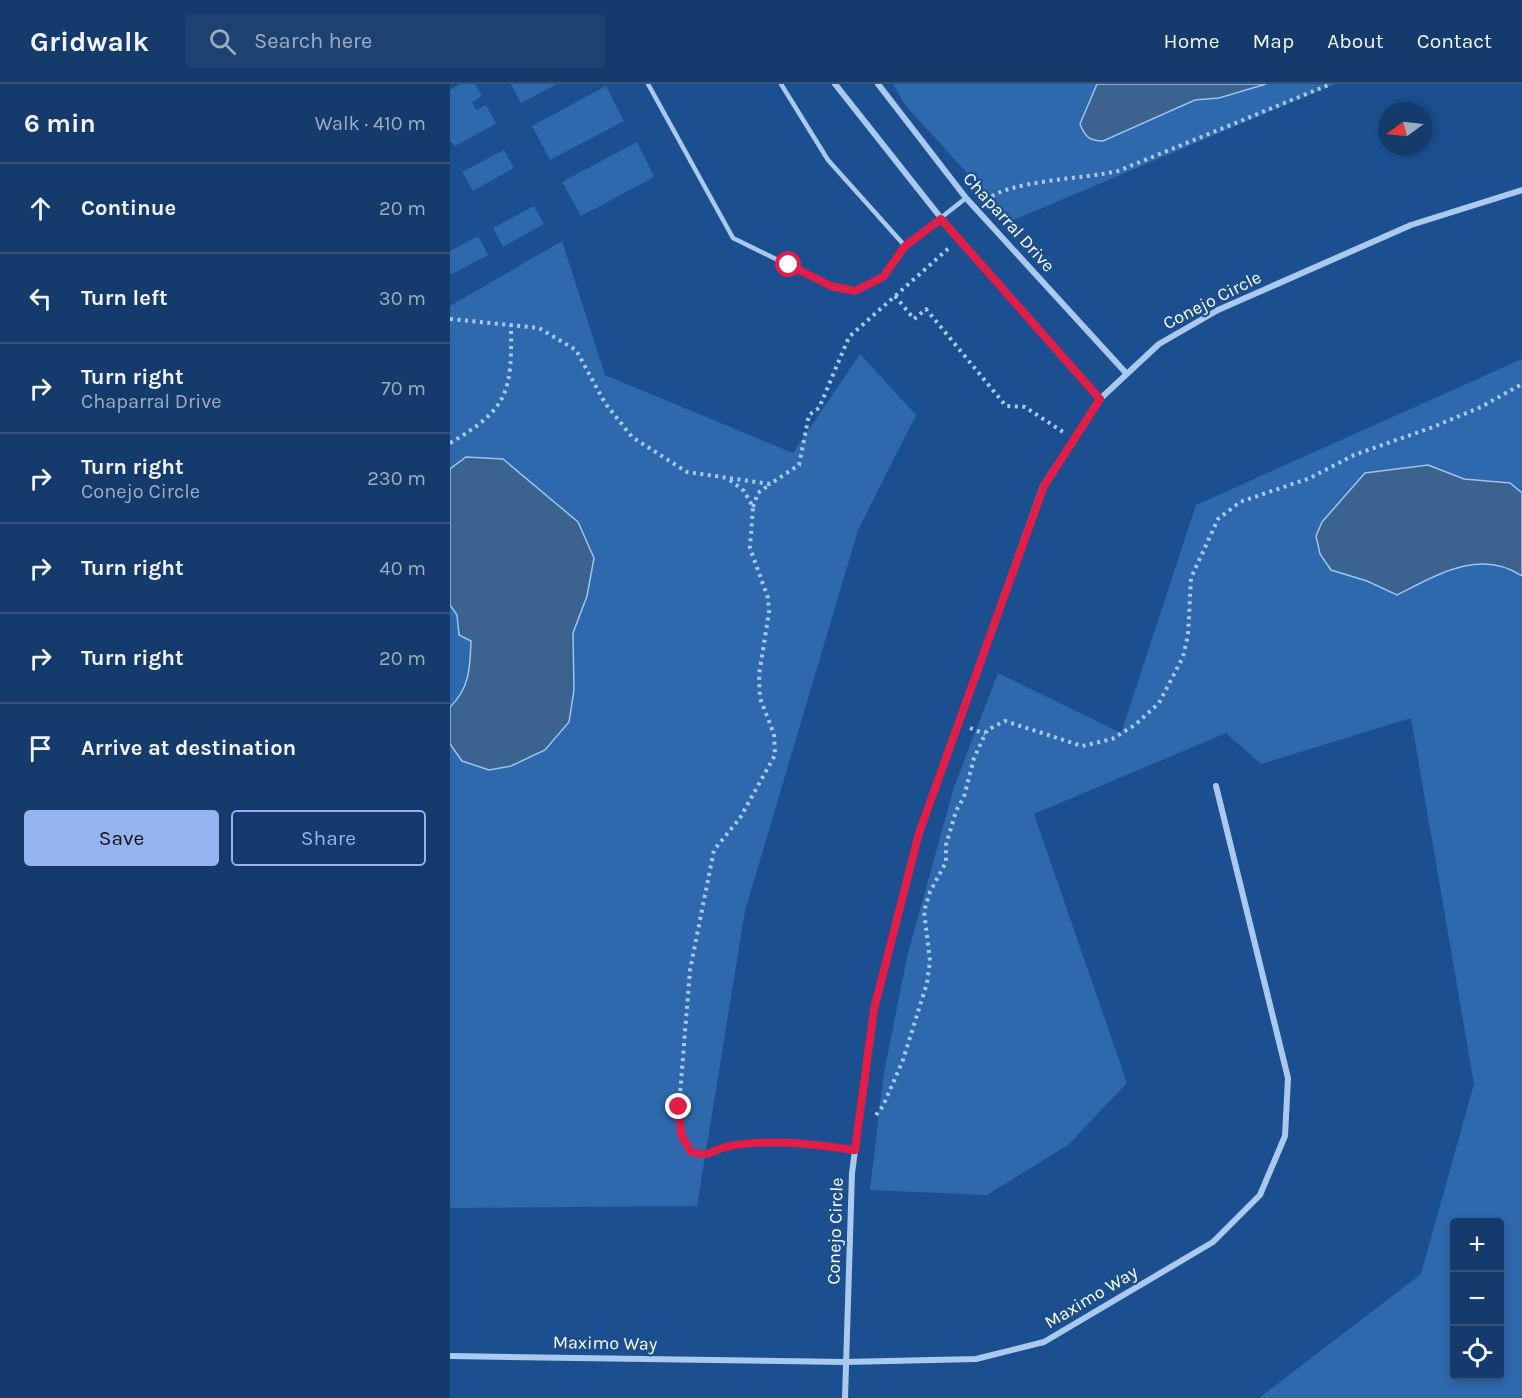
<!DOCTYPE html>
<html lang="en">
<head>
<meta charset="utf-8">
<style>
	body { margin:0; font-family:Karla,sans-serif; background:#1d4271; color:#f1f3f6 }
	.controls { position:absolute; right:18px; bottom:18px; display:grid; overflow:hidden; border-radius:6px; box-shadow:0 3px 9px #0003 }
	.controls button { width:54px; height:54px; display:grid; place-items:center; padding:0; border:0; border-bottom:2px solid #33557e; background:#143b6b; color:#f1f3f6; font:30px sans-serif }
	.compass { position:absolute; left:928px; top:18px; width:54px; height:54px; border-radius:50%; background:#143b6b; box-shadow:0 3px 9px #0003; rotate:255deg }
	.stop { position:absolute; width:18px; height:18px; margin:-14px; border:4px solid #e11d48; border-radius:50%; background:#fff }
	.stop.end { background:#e11d48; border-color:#fff; box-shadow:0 2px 6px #0008 }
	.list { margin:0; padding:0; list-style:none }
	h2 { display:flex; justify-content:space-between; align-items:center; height:78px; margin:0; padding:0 24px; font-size:26px }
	h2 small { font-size:20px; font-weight:400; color:#9dadc1 }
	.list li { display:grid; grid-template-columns:39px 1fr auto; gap:18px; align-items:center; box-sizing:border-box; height:90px; padding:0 24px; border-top:2px solid #33557e }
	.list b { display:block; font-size:22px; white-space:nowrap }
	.list p { margin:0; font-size:20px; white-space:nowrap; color:#9dadc1 }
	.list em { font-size:20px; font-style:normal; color:#9dadc1 }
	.actions { display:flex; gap:12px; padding:18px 24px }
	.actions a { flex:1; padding:14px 0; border:2px solid #95b2f1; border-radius:6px; text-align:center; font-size:21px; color:#95b2f1 }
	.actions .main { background:#95b2f1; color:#111 }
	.icon { flex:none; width:33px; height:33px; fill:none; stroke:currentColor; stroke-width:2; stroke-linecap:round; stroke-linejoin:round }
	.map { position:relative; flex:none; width:1072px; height:1314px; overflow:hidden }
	header { display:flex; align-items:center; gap:36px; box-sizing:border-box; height:84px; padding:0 30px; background:#143b6b; border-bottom:2px solid #33557e }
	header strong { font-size:28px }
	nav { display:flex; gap:33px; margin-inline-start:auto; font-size:21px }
	.search { width:420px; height:54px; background:#1d4271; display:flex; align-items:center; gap:15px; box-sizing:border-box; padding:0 21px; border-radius:6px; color:#9dadc1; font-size:22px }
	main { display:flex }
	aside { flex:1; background:#143b6b }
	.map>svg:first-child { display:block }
	.green { fill:#2e69ad; fill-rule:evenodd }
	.water { fill:#3c6290; stroke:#9cc4f0; stroke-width:1.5 }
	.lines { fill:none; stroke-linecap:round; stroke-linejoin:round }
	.path { stroke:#a9c9ee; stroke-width:4; stroke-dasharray:3 4.5; stroke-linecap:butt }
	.lane { stroke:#a9c9ee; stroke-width:4.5 }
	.street { stroke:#a9c9ee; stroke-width:6 }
	.route { stroke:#e11d48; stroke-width:8 }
	.labels { text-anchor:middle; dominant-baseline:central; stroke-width:4.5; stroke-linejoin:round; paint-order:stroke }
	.street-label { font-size:18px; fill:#fff; stroke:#1b4f8f }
</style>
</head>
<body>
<header>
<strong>Gridwalk</strong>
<div class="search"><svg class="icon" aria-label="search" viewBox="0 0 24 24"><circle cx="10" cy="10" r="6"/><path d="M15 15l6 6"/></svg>Search here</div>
<nav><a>Home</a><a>Map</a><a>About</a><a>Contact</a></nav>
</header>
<main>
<aside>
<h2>6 min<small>Walk · 410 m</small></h2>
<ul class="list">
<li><svg class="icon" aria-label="ahead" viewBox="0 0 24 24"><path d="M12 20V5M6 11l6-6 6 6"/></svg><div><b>Continue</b></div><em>20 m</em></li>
<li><svg class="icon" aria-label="left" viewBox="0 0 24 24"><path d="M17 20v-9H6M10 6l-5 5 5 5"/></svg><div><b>Turn left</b></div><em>30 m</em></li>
<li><svg class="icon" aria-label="right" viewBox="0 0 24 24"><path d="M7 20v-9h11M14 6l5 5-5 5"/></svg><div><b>Turn right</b><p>Chaparral Drive</p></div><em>70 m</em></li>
<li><svg class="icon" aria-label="right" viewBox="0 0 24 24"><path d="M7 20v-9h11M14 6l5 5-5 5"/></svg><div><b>Turn right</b><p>Conejo Circle</p></div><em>230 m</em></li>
<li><svg class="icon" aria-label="right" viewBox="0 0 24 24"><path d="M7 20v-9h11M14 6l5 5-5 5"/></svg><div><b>Turn right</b></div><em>40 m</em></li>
<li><svg class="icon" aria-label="right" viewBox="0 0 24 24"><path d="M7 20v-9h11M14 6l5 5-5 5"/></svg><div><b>Turn right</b></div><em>20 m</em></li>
<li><svg class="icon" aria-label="arrive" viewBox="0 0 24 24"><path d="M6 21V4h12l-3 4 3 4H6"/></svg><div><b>Arrive at destination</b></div></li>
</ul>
<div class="actions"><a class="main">Save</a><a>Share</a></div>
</aside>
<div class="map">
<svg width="1072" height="1314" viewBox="0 0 1072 1314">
	<rect width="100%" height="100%" fill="#1b4f8f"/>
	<g class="green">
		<polygon points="10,0 25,0 32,12 22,18 26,26 36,21 46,40 5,62 0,57 0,6"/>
		<polygon points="61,0 107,0 71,19"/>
		<polygon points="443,0 885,0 561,137 455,21"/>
		<polygon points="156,2 174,37 100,76 82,42"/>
		<polygon points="187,58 204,93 131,132 112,98"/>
		<polygon points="54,66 64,84 23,107 12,88"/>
		<polygon points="84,122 94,140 53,163 43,144"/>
		<polygon points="28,152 38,171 0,191 0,167"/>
		<polygon points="112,157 155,291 343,369 410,270 466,331 408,446 295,827 247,1122 0,1124 0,222"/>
		<path d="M1072 275V1314H809L971 1190 1024 1000 961 634 811 680 776 649 584 730 677 999 618 1061 537 1111 420 1106 433 994 457 873 504 703 548 589 671 649 746 421ZM1004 1138H1050V1292H1004Z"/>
	</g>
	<g class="water">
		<path d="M647 0H816L769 14 745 16 653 57C640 57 635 53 630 40Z"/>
		<path d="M16 373 53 375 128 438 144 474 137 512 123 549 124 606 119 638 95 666 61 682 39 686 12 677 0 660V623C20 604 20 583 21 557L9 551 7 531 0 521V385Z"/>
		<path d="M978 381 1014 395 1060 399 1072 409V492C1030 464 987 491 947 511L917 497 881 486 870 470 866 452 872 438 915 389Z"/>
	</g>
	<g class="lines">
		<g class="path">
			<path d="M536 117C556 96 636 95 668 87L881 0"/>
			<polyline points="445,212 464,235 476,225 556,322 575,323 613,348"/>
			<polyline points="0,235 89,244 126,266 155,319 182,353 237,388 320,400 349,381 359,331 369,324 399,253 500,163"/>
			<path d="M0 359C59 325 62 307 61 241"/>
			<path d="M280 396 294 407 303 423 300 464 318 514 319 528 309 591 310 614 324 650 325 671 290 734 264 766 240 886 229 1023 231 1050 241 1068C261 1074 262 1065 280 1062 315 1055 357 1059 392 1064"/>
			<polyline points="303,423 308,409 319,401"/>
			<polyline points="520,644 535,650"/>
			<polyline points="426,1031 433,1022 453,976 477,899 480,877 474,827 480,808 496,778 496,761 506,727 514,713 524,674 537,646 555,637 632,662 662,655 685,641 709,619 733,573 738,551 741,494 768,435 790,418 860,394 904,371 983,343 1031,323 1072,300"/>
		</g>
		<g class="lane">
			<polyline points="198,0 283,154 381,202 405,207 433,193 455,162 516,114"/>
			<polyline points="331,0 378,76 455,162"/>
		</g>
		<g class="street">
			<polyline points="385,0 491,134 650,315"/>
			<polyline points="428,0 516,114 676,289"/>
			<polyline points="0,1272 395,1278 526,1275 594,1258 763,1158 810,1111 835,1052 838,994 766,702"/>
			<polyline points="395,1314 402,1089 424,925 469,749 593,402 650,315 709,260 768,226 961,141 1072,106"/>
		</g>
	</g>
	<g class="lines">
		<path class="route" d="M229 1023 231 1050 241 1068C262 1074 262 1065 280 1062 320 1054 366 1061 405 1066L424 925 469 749 594 402 650 315 491 135 455 162 433 193 405 207 381 202 339 181"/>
	</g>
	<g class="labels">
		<g class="street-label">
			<text transform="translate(559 138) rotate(48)">Chaparral Drive</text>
			<text transform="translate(762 216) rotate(-27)">Conejo Circle</text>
			<text transform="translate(385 1147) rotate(-88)">Conejo Circle</text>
			<text transform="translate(641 1213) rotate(-31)">Maximo Way</text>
			<text transform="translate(155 1259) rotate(1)">Maximo Way</text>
		</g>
	</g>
</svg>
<div class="controls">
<button>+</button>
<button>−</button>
<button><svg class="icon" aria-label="locate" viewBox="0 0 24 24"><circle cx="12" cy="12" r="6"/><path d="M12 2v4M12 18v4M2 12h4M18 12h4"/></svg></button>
</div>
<svg class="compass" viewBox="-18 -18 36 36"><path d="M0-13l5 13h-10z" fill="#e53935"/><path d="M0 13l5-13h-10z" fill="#9dadc1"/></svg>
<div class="stop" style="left:339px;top:181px"></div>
<div class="stop end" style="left:229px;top:1023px"></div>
</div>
</main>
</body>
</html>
